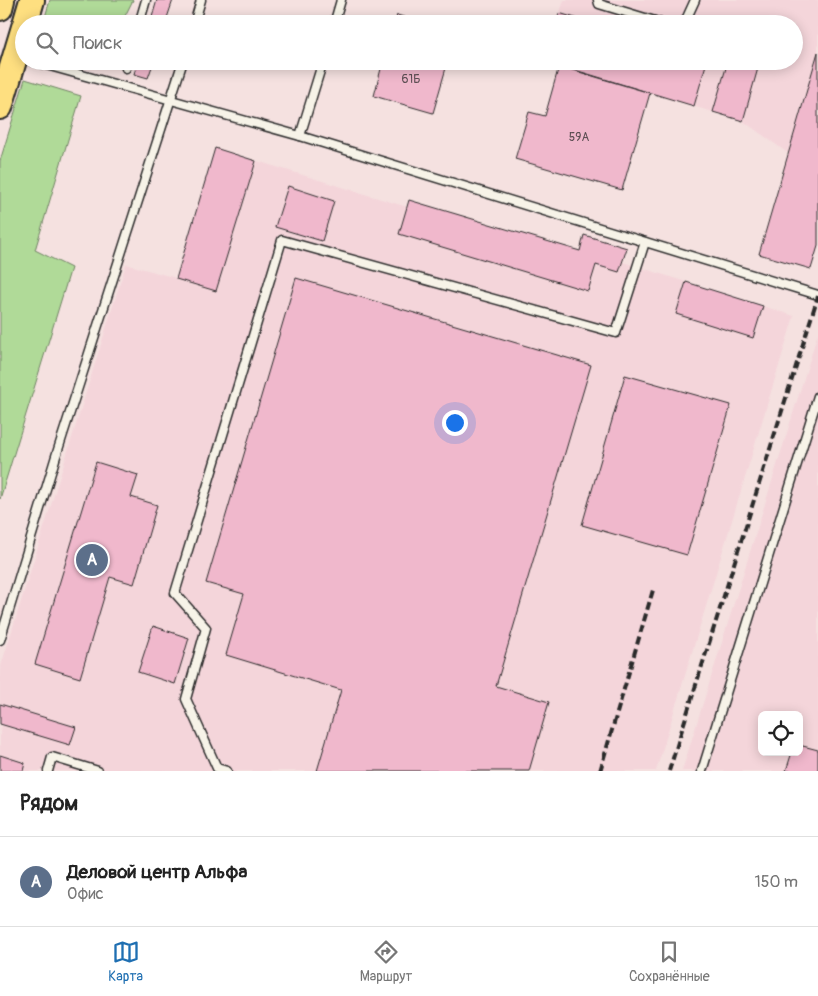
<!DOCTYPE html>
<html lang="ru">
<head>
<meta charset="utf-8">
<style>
	body { margin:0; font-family:Pangolin,sans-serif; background:#f2f2f2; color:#222 }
	.controls { position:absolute; right:15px; bottom:15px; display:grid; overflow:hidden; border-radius:8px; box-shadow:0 2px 12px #0003 }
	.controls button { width:45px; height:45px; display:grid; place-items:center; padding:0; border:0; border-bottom:1px solid #e0e0e0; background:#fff; color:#222; font:25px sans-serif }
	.you { position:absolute; left:454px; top:422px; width:18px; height:18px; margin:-12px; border:4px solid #fff; border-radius:50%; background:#1a73e8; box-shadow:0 0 0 8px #1a73e833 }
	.badge { display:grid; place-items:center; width:32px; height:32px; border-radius:50%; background:#1f6fb2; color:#fff; font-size:16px; font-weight:700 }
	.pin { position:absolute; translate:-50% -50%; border:2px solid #fff; box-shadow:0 1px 5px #0006 }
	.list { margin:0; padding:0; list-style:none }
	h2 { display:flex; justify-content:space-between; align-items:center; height:65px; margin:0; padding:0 20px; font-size:21px }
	h2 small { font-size:16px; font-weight:400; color:#767676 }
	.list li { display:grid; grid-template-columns:32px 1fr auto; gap:15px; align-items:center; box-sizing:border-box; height:90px; padding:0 20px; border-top:1px solid #e0e0e0 }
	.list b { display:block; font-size:19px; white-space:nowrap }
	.list p { margin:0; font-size:16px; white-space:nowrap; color:#767676 }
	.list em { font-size:16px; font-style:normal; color:#767676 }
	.icon { flex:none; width:28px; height:28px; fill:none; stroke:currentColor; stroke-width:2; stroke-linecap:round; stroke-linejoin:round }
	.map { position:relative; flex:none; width:818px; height:771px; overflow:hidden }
	.search { position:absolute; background:#fff; box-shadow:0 2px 12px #0003; left:15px; right:15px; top:15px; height:55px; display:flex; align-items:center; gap:12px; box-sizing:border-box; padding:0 18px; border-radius:28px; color:#767676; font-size:19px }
	.sheet { height:155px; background:#fff }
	nav { display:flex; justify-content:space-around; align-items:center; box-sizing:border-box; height:70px; border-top:1px solid #e0e0e0; background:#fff; font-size:14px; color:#767676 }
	nav a { display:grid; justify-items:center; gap:2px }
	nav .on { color:#1f6fb2 }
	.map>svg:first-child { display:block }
	.built { fill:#f4d5da; fill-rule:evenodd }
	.green { fill:#b0da98; stroke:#6e8262 }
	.building { fill:#f0b8cc; stroke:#2b2b2b }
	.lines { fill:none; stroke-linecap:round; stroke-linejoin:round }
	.lane-casing { stroke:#2b2b2b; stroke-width:11 }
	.primary-casing { stroke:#2b2b2b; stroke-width:28 }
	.lane { stroke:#f7f3e8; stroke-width:8 }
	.primary { stroke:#fedf80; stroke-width:24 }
	.rail { stroke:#2b2b2b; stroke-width:4; stroke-dasharray:8 4; stroke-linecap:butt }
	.labels { text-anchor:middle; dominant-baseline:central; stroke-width:4; stroke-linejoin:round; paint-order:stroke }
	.number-label { font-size:12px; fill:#5c4e53 }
</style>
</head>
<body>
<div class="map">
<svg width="818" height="771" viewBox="0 0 818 771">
	<rect width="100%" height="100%" fill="#f5e1e0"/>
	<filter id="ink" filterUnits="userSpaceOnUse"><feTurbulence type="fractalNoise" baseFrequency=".02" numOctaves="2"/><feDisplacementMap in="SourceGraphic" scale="10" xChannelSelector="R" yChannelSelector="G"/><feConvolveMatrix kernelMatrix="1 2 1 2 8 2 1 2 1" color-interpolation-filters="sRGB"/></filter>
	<g filter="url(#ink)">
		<g class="built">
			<polygon points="564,0 818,0 818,246 811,269 759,254 789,154 743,121 545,62 794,61 794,24 556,24"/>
			<polygon points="215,148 407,207 409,200 579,251 585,235 627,248 623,262 794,316 656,771 0,771 0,733 2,725 0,724 0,669 126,264 176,278"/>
			<path d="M818 333V771H682ZM762 715H799V752H762Z"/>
		</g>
		<g class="green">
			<polygon points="50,0 133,0 121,24 43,24"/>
			<polygon points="25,79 81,96 35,250 71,268 0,499 0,161"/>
		</g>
		<g class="building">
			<polygon points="157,0 173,0 165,24 150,24"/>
			<polygon points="559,13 595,24 556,24"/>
			<polygon points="397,15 428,24 394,24"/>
			<polygon points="818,52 818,246 811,269 759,254"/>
			<polygon points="138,61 154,61 148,78 134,74"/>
			<polygon points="383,61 448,61 433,113 374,96"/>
			<polygon points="545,61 707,61 694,106"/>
			<polygon points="728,61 760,61 743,121 713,112"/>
			<polygon points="559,66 650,93 622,190 515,159 529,112 545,116"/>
			<polygon points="215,148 256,161 216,291 176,279"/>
			<polygon points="288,186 334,201 322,241 275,227"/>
			<polygon points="409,200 580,251 584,235 627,248 619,272 596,265 588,291 399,234"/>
			<polygon points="296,278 591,365 496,686 549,702 529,771 317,771 341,690 226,655 244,594 206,583"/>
			<polygon points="686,282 763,306 753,338 676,314"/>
			<polygon points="625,375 731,405 687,555 582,525"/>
			<polygon points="96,462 138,475 131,497 157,505 134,584 110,577 80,678 35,664"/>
			<polygon points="153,626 189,638 175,684 138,672"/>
			<polygon points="0,704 76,727 70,745 0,724"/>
			<polygon points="799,745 818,750 818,771 786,771 792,752 799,752"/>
			<polygon points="0,755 25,763 23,771 0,771"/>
		</g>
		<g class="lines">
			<g class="lane-casing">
				<g id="lane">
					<polyline points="598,0 599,4 665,24"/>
					<polyline points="139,24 146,0"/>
					<polyline points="194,24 201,0"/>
					<polyline points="334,24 341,0"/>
					<polyline points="684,24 695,0"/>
					<polyline points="32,61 300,136 818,295"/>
					<polyline points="126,68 128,61"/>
					<polyline points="300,136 323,61"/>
					<polyline points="0,640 56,456 183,61"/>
					<polyline points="48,771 52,757 98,771"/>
					<polyline points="227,771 217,768 186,699 206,628 175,593 282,240 616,333 645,242"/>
					<polyline points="702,771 818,396"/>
				</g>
			</g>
			<g class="primary-casing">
				<g id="primary">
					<polyline points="0,8 2,0"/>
					<polyline points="25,24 32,0"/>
					<polyline points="0,107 24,27"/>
				</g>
			</g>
			<use href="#lane" class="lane"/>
			<use href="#primary" class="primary"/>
			<g class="rail">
				<polyline points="600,771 653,590"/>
				<polyline points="669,771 818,296"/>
			</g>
		</g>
	</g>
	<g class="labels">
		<g class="number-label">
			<text x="411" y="79">61Б</text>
			<text x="579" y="137">59А</text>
		</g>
	</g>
</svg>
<div class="controls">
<button><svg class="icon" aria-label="locate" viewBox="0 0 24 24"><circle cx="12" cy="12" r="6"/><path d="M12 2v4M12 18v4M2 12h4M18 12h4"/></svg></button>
</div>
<div class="you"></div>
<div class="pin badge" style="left:92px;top:560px;background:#5c6f8a">A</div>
<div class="search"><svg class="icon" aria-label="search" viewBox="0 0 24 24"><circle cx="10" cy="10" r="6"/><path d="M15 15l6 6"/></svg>Поиск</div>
</div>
<section class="sheet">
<h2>Рядом<small></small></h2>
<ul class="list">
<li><span class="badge" style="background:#5c6f8a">A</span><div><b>Деловой центр Альфа</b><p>Офис</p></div><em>150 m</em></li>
</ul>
</section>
<nav>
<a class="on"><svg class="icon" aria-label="map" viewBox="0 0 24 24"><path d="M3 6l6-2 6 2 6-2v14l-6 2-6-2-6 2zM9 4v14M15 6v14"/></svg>Карта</a>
<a><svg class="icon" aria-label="directions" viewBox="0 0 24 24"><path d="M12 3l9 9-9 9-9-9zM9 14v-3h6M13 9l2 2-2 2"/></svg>Маршрут</a>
<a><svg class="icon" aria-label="saved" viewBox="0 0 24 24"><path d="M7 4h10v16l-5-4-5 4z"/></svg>Сохранённые</a>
</nav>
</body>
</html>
